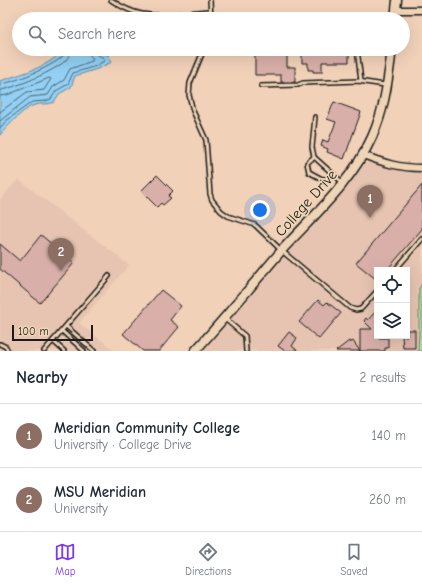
<!DOCTYPE html>
<html lang="en">
<head>
<meta charset="utf-8">
<style>
	body { margin:0; font-family:"Comic Neue",sans-serif; background:#f2f2f3; color:#1f2937 }
	.controls { position:absolute; right:12px; bottom:12px; display:grid; overflow:hidden; border-radius:0px; box-shadow:0 4px 16px #0002 }
	.controls button { width:36px; height:36px; display:grid; place-items:center; padding:0; border:0; border-bottom:1px solid #e0e1e3; background:#fff; color:#1f2937; font:20px sans-serif }
	.scale { position:absolute; left:12px; bottom:10px; width:81px; box-sizing:border-box; padding-left:4px; border:2px solid #1c1c1c; border-top:0; font-size:11px; line-height:14px; white-space:nowrap; color:#1c1c1c; -webkit-text-stroke:3px #efd5b6; paint-order:stroke }
	.you { position:absolute; left:260px; top:210px; width:14px; height:14px; margin:-10px; border:3px solid #fff; border-radius:50%; background:#1a73e8; box-shadow:0 0 0 6px #1a73e833 }
	.badge { display:grid; place-items:center; width:26px; height:26px; border-radius:50%; background:#7c3aed; color:#fff; font-size:13px; font-weight:700 }
	.pin { position:absolute; translate:-50% -33px; filter:drop-shadow(0 1px 2px #0008) }
	.pin::after { content:''; position:absolute; top:21px; width:14px; height:12px; background:inherit; clip-path:polygon(0 0,100% 0,50% 100%) }
	.list { margin:0; padding:0; list-style:none }
	h2 { display:flex; justify-content:space-between; align-items:center; height:52px; margin:0; padding:0 16px; font-size:17px }
	h2 small { font-size:13px; font-weight:400; color:#747a83 }
	.list li { display:grid; grid-template-columns:26px 1fr auto; gap:12px; align-items:center; box-sizing:border-box; height:64px; padding:0 16px; border-top:1px solid #e0e1e3 }
	.list b { display:block; font-size:15px; white-space:nowrap }
	.list p { margin:0; font-size:13px; white-space:nowrap; color:#747a83 }
	.list em { font-size:13px; font-style:normal; color:#747a83 }
	.icon { flex:none; width:22px; height:22px; fill:none; stroke:currentColor; stroke-width:2; stroke-linecap:round; stroke-linejoin:round }
	.map { position:relative; flex:none; width:422px; height:351px; overflow:hidden }
	.search { position:absolute; background:#fff; box-shadow:0 4px 16px #0002; left:12px; right:12px; top:12px; height:44px; display:flex; align-items:center; gap:10px; box-sizing:border-box; padding:0 14px; border-radius:22px; color:#747a83; font-size:15px }
	.sheet { height:180px; background:#fff }
	nav { display:flex; justify-content:space-around; align-items:center; box-sizing:border-box; height:56px; border-top:1px solid #e0e1e3; background:#fff; font-size:11px; color:#747a83 }
	nav a { display:grid; justify-items:center; gap:2px }
	nav .on { color:#7c3aed }
	.map>svg:first-child { display:block }
	.built { fill:#e6c4b1; fill-rule:evenodd }
	.green { fill:#b0e6a9; stroke:#668162 }
	.water { fill:#93d0f3; stroke:#63889d }
	.lines { fill:none; stroke-linecap:round; stroke-linejoin:round }
	.shore { stroke:#4c6472; stroke-width:1 }
	.building { fill:#d9b0a9; stroke:#1c1c1c }
	.service-casing { stroke:#1c1c1c; stroke-width:6 }
	.minor-casing { stroke:#1c1c1c; stroke-width:9 }
	.tertiary-casing { stroke:#1c1c1c; stroke-width:11 }
	.service { stroke:#efd5b6; stroke-width:3 }
	.minor { stroke:#efd5b6; stroke-width:6 }
	.tertiary { stroke:#efd5b6; stroke-width:8 }
	.labels { text-anchor:middle; dominant-baseline:central; stroke-width:3.5; stroke-linejoin:round; paint-order:stroke }
	.street-label { font-size:15px; fill:#1c1c1c; stroke:#efd5b6 }
</style>
</head>
<body>
<div class="map">
<svg width="422" height="351" viewBox="0 0 422 351">
	<rect width="100%" height="100%" fill="#f2d1b9"/>
	<filter id="ink" filterUnits="userSpaceOnUse"><feTurbulence type="fractalNoise" baseFrequency=".025" numOctaves="2"/><feDisplacementMap in="SourceGraphic" scale="8" xChannelSelector="R" yChannelSelector="G"/><feConvolveMatrix kernelMatrix="1 2 1 2 8 2 1 2 1" color-interpolation-filters="sRGB"/></filter>
	<g filter="url(#ink)">
		<g class="built">
			<path d="M368 162 409 172H422V351H203L359 170ZM377 270H407V336H377Z"/>
			<polygon points="18,179 129,265 79,323 115,351 0,351 0,200"/>
		</g>
		<polygon class="green" points="422,283 422,351 418,351 419,334 419,289"/>
		<path class="water" d="M62 49H91L108 55 112 62 97 69 75 76 71 87 59 94 54 102C48 105 41 103 35 105 25 107 7 127 0 135V81C17 75 54 66 62 49Z"/>
		<g class="lines">
			<g class="shore">
				<path d="M0 84C13 83 51 67 62 57 64 55 65 52 66 49"/>
				<path d="M0 90C13 89 57 70 66 60 69 57 70 53 71 49"/>
				<polyline points="0,96 7,95 49,78 51,79 44,90 27,92 0,112"/>
				<polyline points="0,121 30,97 48,95 53,87 64,80 70,69 92,61 93,59 89,54 88,49"/>
				<polyline points="0,128 6,121 32,102 46,101 51,99 56,91 68,84 73,73 96,66 104,61 104,58 94,53 93,49"/>
			</g>
		</g>
		<g class="building">
			<polygon points="255,49 287,49 287,67 295,67 295,82 281,82 281,75 255,75"/>
			<polygon points="302,49 349,49 349,62 322,62 322,72 313,72 313,70 308,70 308,63 302,63"/>
			<polygon points="334,102 361,112 344,159 327,152 328,149 321,146 323,140 328,142 336,122 327,119"/>
			<polygon points="157,175 173,191 168,196 171,198 163,205 161,203 157,207 141,191"/>
			<polygon points="422,185 422,229 387,270 377,270 377,280 356,263"/>
			<polygon points="41,235 74,263 40,303 0,269 0,244 20,261"/>
			<polygon points="161,290 181,306 170,320 179,327 159,351 143,351 123,334"/>
			<polygon points="318,300 324,305 327,302 341,313 319,339 299,322"/>
			<polygon points="377,310 377,336 378,338 388,338 388,348 385,348 385,351 336,351 349,341 350,343 353,341 360,351 360,329 372,329 364,321 366,318 368,320"/>
			<polygon points="407,330 415,330 415,348 403,348 402,336 407,336"/>
			<polygon points="289,332 297,338 292,346 298,351 285,351 278,346"/>
		</g>
		<g class="lines">
			<g class="service-casing">
				<g id="service">
					<path d="M111 0C120 6 131 12 142 14 164 18 188 12 210 11"/>
					<polyline points="210,0 211,19"/>
					<polyline points="204,49 190,83 189,95 193,111 206,140 210,194 212,200 221,211 228,216 255,225 282,251 350,308 356,310 361,309 377,291"/>
					<polyline points="357,49 361,81"/>
					<polyline points="261,86 298,85 303,83 358,81 385,85"/>
					<polyline points="315,117 312,147 314,157 342,182"/>
					<polyline points="314,157 307,163 309,172 322,179 326,179 331,174"/>
					<polyline points="395,270 422,239"/>
					<polyline points="224,318 245,336 246,351"/>
					<polyline points="66,326 94,351"/>
					<polyline points="62,331 84,351"/>
					<polyline points="53,341 64,351"/>
					<polyline points="0,344 6,347 8,351"/>
					<polyline points="44,351 109,276"/>
				</g>
			</g>
			<g class="minor-casing">
				<g id="minor">
					<polyline points="396,10 422,10"/>
					<path d="M363 155C384 163 399 168 422 168"/>
				</g>
			</g>
			<g class="tertiary-casing">
				<g id="tertiary">
					<polyline points="395,19 397,0"/>
					<path d="M195 351C225 318 253 284 282 250 314 215 352 182 372 137 385 109 388 79 392 49"/>
				</g>
			</g>
			<use href="#service" class="service"/>
			<use href="#minor" class="minor"/>
			<use href="#tertiary" class="tertiary"/>
		</g>
	</g>
	<g class="labels">
		<g class="street-label">
			<text transform="translate(306 203) rotate(-48)">College Drive</text>
		</g>
	</g>
</svg>
<div class="controls">
<button><svg class="icon" aria-label="locate" viewBox="0 0 24 24"><circle cx="12" cy="12" r="6"/><path d="M12 2v4M12 18v4M2 12h4M18 12h4"/></svg></button>
<button><svg class="icon" aria-label="layers" viewBox="0 0 24 24"><path d="M12 4l9 5-9 5-9-5zM3 14l9 5 9-5"/></svg></button>
</div>
<div class="scale">100 m</div>
<div class="you"></div>
<div class="pin badge" style="left:370px;top:218px;background:#8d6e63">1</div>
<div class="pin badge" style="left:61px;top:271px;background:#8d6e63">2</div>
<div class="search"><svg class="icon" aria-label="search" viewBox="0 0 24 24"><circle cx="10" cy="10" r="6"/><path d="M15 15l6 6"/></svg>Search here</div>
</div>
<section class="sheet">
<h2>Nearby<small>2 results</small></h2>
<ul class="list">
<li><span class="badge" style="background:#8d6e63">1</span><div><b>Meridian Community College</b><p>University · College Drive</p></div><em>140 m</em></li>
<li><span class="badge" style="background:#8d6e63">2</span><div><b>MSU Meridian</b><p>University</p></div><em>260 m</em></li>
</ul>
</section>
<nav>
<a class="on"><svg class="icon" aria-label="map" viewBox="0 0 24 24"><path d="M3 6l6-2 6 2 6-2v14l-6 2-6-2-6 2zM9 4v14M15 6v14"/></svg>Map</a>
<a><svg class="icon" aria-label="directions" viewBox="0 0 24 24"><path d="M12 3l9 9-9 9-9-9zM9 14v-3h6M13 9l2 2-2 2"/></svg>Directions</a>
<a><svg class="icon" aria-label="saved" viewBox="0 0 24 24"><path d="M7 4h10v16l-5-4-5 4z"/></svg>Saved</a>
</nav>
</body>
</html>
